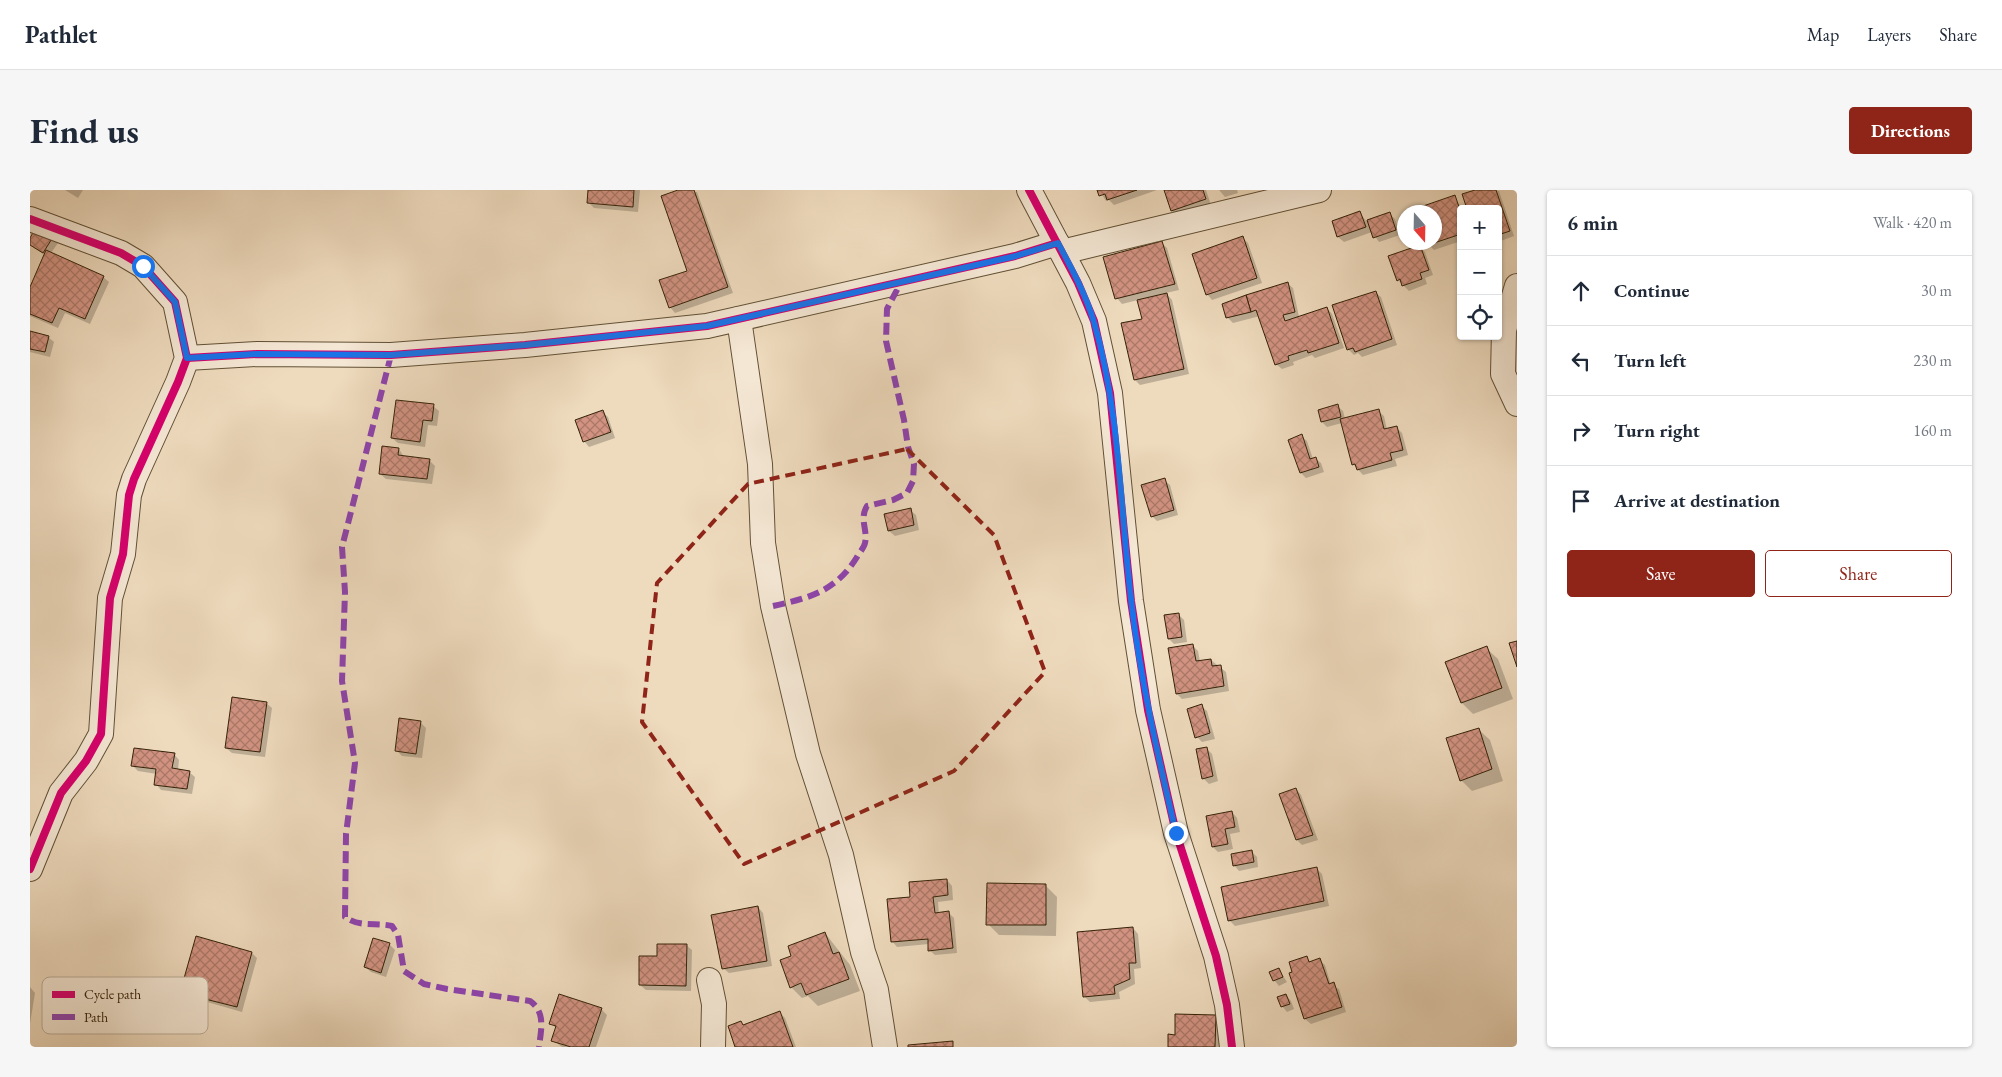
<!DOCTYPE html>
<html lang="en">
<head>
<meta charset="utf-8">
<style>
	body { margin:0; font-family:"EB Garamond",serif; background:#f6f6f7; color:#1f2937 }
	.controls { position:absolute; right:15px; top:15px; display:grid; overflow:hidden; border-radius:5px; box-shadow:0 1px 4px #0004 }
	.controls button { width:45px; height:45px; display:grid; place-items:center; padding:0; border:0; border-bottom:1px solid #e0e1e3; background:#fff; color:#1f2937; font:25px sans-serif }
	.compass { position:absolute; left:1367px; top:15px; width:45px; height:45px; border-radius:50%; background:#fff; box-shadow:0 1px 4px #0004; rotate:160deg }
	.stop { position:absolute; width:15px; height:15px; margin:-11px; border:4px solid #1a73e8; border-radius:50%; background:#fff }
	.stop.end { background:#1a73e8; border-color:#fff; box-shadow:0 1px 5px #0008 }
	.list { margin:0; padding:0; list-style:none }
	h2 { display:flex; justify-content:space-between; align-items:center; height:65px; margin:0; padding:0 20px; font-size:21px }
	h2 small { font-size:16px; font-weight:400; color:#747a83 }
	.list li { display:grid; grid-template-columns:32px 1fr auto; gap:15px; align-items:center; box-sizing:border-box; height:70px; padding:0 20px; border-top:1px solid #e0e1e3 }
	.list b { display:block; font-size:19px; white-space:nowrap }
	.list em { font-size:16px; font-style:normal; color:#747a83 }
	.actions { display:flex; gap:10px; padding:15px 20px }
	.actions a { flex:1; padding:11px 0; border:1px solid #8f2418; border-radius:5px; text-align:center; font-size:18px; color:#8f2418 }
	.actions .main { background:#8f2418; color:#fff }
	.icon { flex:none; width:28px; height:28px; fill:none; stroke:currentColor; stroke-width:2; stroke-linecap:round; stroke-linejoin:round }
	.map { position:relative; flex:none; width:1487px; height:857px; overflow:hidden; border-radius:5px }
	header { display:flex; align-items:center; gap:30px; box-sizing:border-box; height:70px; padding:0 25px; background:#fff; border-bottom:1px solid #e0e1e3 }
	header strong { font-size:24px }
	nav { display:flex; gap:28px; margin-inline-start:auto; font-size:18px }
	.intro { display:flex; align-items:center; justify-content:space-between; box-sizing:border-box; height:120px; padding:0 30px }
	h1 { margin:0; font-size:35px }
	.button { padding:12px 22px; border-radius:5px; background:#8f2418; color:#fff; font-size:18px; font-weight:700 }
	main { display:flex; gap:30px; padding:0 30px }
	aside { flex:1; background:#fff; border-radius:5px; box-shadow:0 1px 4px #0004 }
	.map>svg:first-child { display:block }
	.shadow { fill:#0003 }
	.building { fill:url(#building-cross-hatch); stroke:#342208 }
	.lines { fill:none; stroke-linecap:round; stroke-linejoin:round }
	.street-casing { stroke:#625035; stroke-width:26 }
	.street { stroke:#f4e7d4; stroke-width:24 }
	.quiet { stroke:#8e44ad; stroke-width:6; stroke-dasharray:12 6; stroke-linecap:butt }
	.cycleway-casing { stroke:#f4e7d4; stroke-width:11 }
	.cycleway { stroke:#d6006c; stroke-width:8 }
	.route { stroke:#1a73e8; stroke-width:6 }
	.marked { fill:none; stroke:#8f2418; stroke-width:4; stroke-dasharray:10 6; stroke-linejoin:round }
	.key { fill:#f4e7d4; stroke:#baac97; stroke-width:1 }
	.key-label { font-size:14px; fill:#342208 }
</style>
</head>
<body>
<header>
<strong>Pathlet</strong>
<nav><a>Map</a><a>Layers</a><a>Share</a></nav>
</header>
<div class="intro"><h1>Find us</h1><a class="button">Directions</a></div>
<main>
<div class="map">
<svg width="1487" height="857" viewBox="0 0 1487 857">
	<defs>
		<pattern id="building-cross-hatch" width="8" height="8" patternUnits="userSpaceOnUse" patternTransform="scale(1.25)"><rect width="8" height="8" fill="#d29382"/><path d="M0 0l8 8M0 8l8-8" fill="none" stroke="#ab7868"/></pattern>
	</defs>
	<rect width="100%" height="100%" fill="#eedabd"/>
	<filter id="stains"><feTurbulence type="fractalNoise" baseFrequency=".004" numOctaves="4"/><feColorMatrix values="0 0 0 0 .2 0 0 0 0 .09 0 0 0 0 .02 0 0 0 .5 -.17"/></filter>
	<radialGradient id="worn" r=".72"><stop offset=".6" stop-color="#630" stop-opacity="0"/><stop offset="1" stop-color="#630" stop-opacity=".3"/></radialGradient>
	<g class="shadow">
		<polygon points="35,0 53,0 48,8"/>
		<polygon points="560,0 610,0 608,22 564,18 559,13"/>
		<polygon points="651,0 667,2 703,103 645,123 640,117 659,81"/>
		<polygon points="1069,0 1127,0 1084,15 1079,10 1076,11"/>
		<polygon points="1136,0 1176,0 1181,15 1148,26 1142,21"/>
		<polygon points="1189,0 1207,0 1208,3 1195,7"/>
		<polygon points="1449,0 1469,1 1484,46 1468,52 1468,19"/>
		<polygon points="1424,7 1432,19 1431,51 1404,60 1399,55 1404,52 1404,22 1378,22"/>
		<polygon points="1330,23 1336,31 1359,23 1365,29 1370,45 1349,52 1342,42 1314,52 1308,47 1303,31"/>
		<polygon points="22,48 28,53 21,63 73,87 79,92 60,134 35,123 28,138 0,126 0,100 15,65 4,58 0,51"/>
		<polygon points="1213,48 1218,53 1232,93 1182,110 1177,104"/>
		<polygon points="1386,52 1398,52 1389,56"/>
		<polygon points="1132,53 1137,58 1149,100 1136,103 1142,110 1159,184 1110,195 1105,190 1113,130 1108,110 1092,114 1087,108"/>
		<polygon points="1390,57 1395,62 1403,85 1395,88 1397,94 1379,101 1368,90"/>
		<polygon points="1257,93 1263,98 1269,127 1297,118 1302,124 1314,158 1285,168 1282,165 1263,172 1264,175 1252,179 1246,174 1230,126 1203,133 1197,127"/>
		<polygon points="1345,102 1351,107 1367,155 1332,167 1328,163 1324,165 1318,159"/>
		<polygon points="0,143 18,147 24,152 20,167 0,162"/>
		<polygon points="403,216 409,221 407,236 398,235 395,257 368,253 362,248"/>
		<polygon points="1307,216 1313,221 1315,229 1348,221 1354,226 1357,240 1366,237 1372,243 1378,265 1365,269 1367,276 1333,285 1323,274 1312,233 1297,237 1292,232"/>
		<polygon points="572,222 578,227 585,248 559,257 554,251"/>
		<polygon points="1271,246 1277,251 1283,269 1285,268 1291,273 1294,282 1276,288 1271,283 1260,250"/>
		<polygon points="369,259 374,267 399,270 405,276 402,294 356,289 350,284"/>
		<polygon points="1134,290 1140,295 1148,325 1127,331 1122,326"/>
		<polygon points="880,320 886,325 889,340 865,346 859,341"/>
		<polygon points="1148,424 1154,430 1157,452 1144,454 1139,449"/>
		<polygon points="1162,455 1168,461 1170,472 1181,470 1196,482 1199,501 1152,509 1147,504 1139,459"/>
		<polygon points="1456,458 1468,469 1483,509 1443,524 1432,513"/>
		<polygon points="236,513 242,518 235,567 202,563 196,558"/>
		<polygon points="1171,516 1177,521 1185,549 1172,552 1167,547"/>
		<polygon points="390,532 396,538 392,568 372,566 366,560"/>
		<polygon points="1448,539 1460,550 1473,591 1442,601 1431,590"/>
		<polygon points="1177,559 1182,564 1188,591 1179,594 1173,588"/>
		<polygon points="144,564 149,570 148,580 159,582 165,587 162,604 131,600 126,594 127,584 108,581 103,576"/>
		<polygon points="1266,599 1271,605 1288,650 1272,655 1267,650"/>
		<polygon points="1202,622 1207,628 1210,642 1200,644 1203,659 1188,662 1183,657"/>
		<polygon points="1221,661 1227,667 1228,677 1209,681 1204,675"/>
		<polygon points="1286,678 1292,684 1299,716 1205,736 1199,730"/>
		<polygon points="917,690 922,696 923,710 908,712 909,724 919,723 924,728 927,763 905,765 899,760 899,754 867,757 862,751"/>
		<polygon points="1015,695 1027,707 1026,746 969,745 958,734"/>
		<polygon points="728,717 733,723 742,776 699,783 693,778"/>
		<polygon points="1103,738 1108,744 1111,778 1104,779 1105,794 1089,802 1090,809 1060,812 1054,806"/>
		<polygon points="795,743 820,775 830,801 788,816 778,806 772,808 761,797 763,767"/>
		<polygon points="360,755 365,760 356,787 341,782 335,777"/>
		<polygon points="656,755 662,760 661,801 616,800 610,795"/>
		<polygon points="222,763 227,768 212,822 177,812 175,817 156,811 150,806"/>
		<polygon points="1276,768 1281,772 1289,770 1295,775 1301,795 1309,799 1316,822 1281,834 1275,829 1260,784"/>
		<polygon points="1249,780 1257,792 1249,796 1244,790"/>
		<polygon points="0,797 5,803 0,834"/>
		<polygon points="1256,805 1261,811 1264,819 1257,822 1252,816"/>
		<polygon points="571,819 577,825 566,857 532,857 523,850 527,839 521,833"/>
		<polygon points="750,823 755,828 766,857 707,857 711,833 714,836"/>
		<polygon points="1185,826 1191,831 1190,857 1139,857 1146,846"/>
	</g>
	<g class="building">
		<polygon points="558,0 604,0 603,17 557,13"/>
		<polygon points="648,0 664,0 698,97 639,118 629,90 657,81 631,6"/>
		<polygon points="1067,0 1107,0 1077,10 1075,4 1069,6"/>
		<polygon points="1134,0 1173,0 1176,9 1141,21"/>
		<polygon points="1445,0 1466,0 1480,41 1468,45 1468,19 1437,19 1432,4"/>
		<polygon points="1425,5 1431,23 1431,44 1398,55 1397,52 1404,52 1404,22 1374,22 1374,29 1373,23"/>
		<polygon points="1330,21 1336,37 1307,47 1302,31"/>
		<polygon points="1360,22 1366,40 1343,48 1337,30"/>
		<polygon points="6,37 23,47 13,63 0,55 0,48"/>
		<polygon points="1213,46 1227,88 1176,105 1162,64"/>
		<polygon points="1132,51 1145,94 1085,109 1073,67"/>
		<polygon points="1390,55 1399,80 1390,83 1392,89 1372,96 1370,89 1367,91 1358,66"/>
		<polygon points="16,60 74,86 55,129 29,118 22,133 0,124 0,97"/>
		<polygon points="1258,92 1265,122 1253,125 1255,131 1297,117 1309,153 1278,163 1277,160 1258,166 1259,170 1245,175 1226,120 1221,122 1216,105"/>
		<polygon points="1346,101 1362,149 1325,162 1323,158 1317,160 1302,115"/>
		<polygon points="1137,103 1154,179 1104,190 1091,133 1112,129 1107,110"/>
		<polygon points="1216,105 1221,122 1196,128 1192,114"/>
		<polygon points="0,141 19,146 15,162 0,159"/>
		<polygon points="366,210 404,214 402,231 393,230 390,252 361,248"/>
		<polygon points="1308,214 1311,227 1291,232 1288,220"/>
		<polygon points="1349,219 1354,239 1367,236 1373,260 1360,263 1362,270 1327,280 1325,274 1322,275 1310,229"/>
		<polygon points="573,220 581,242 553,252 545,230"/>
		<polygon points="1272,244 1280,269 1286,267 1289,277 1270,283 1258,250"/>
		<polygon points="352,256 369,258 368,265 400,269 397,289 349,284"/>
		<polygon points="1135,288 1144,320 1121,327 1111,295"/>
		<polygon points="881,318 884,335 858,341 854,324"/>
		<polygon points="1149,423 1152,447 1138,449 1134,425"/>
		<polygon points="1487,451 1487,477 1479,453"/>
		<polygon points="1163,454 1166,471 1181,469 1182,476 1191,475 1194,496 1146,504 1138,458"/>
		<polygon points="1457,456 1472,498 1431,513 1415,472"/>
		<polygon points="202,507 237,512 230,562 195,558"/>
		<polygon points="1172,514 1180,543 1165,548 1157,519"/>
		<polygon points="369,528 391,531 386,564 365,561"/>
		<polygon points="1449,538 1462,579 1430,591 1416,548"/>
		<polygon points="1177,557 1183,586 1172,589 1166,559"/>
		<polygon points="104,558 145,563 142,578 160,581 157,599 124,595 126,579 101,576"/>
		<polygon points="1266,598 1283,645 1266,650 1249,604"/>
		<polygon points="1202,621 1205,637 1195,639 1198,654 1182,657 1176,626"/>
		<polygon points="1222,660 1224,672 1203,676 1201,664"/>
		<polygon points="1287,677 1294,711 1198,731 1191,697"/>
		<polygon points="917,689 918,705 903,707 905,723 919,721 923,758 898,761 898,749 861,752 857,709 880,707 879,692"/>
		<polygon points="957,693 1016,694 1016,735 956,735"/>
		<polygon points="728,716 737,771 692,779 681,725"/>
		<polygon points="1103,737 1106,773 1099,773 1100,789 1084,796 1085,804 1053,807 1047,742"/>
		<polygon points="795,742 803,764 809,762 819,789 776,805 771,793 760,798 750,770 761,766 758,756"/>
		<polygon points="166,746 222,762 207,817 171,808 170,812 149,806"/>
		<polygon points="343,748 360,753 351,783 334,777"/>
		<polygon points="627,754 657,754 656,796 609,795 609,766 627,766"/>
		<polygon points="1277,766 1279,772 1290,768 1299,794 1304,792 1312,817 1274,829 1259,783 1262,782 1259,772"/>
		<polygon points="1249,778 1253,787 1243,791 1239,782"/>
		<polygon points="529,804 572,818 559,857 541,857 521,851 526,836 519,834"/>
		<polygon points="1256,804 1260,814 1251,817 1247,807"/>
		<polygon points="750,821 763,857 705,857 698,836 711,831 713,835"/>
		<polygon points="1145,824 1186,825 1185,857 1138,857 1138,844 1145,845"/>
		<polygon points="923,851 923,857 878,857 878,855"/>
	</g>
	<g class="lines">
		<g class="street-casing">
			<g id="street">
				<polyline points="999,0 1048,93 1064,131 1080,203 1101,411 1118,520 1146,643 1186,766 1197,815 1202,857"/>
				<polyline points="0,29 91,63 113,76 145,112 157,168 148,192 104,289 99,305 93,364 80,408 71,544 56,571 31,603 0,679"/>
				<polyline points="1032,62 1289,0"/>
				<polyline points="1487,96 1474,140 1473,184 1487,214"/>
				<polyline points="709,129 730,274 733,353 743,416 778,564 811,665 833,762 846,800 855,857"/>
				<polyline points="157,168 227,164 361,165 495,155 677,136 985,66 1027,53"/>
				<polyline points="679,790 684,814 683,857"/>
			</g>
		</g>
		<use href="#street" class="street"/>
		<g class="quiet">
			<path d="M361 165 312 357 315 402 312 491 325 573 316 644 315 727C331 738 345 732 362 736L368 745 374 781 394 794 417 799 500 811C516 822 511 840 509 857"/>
			<path d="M743 416C780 408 806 401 827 367 829 363 834 358 835 353 838 340 829 329 837 316L863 310 877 303 883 291 884 274 878 257 874 230 856 151 857 119 871 92"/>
		</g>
		<g class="cycleway-casing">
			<g id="cycleway">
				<polyline points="999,0 1048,93 1064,131 1080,203 1101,411 1118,520 1146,643 1186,766 1197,815 1202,857"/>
				<polyline points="0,29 91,63 113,76 145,112 157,168 148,192 104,289 99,305 93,364 80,408 71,544 56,571 31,603 0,679"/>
				<polyline points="157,168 227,164 361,165 495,155 677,136 985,66 1027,53"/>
			</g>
		</g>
		<use href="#cycleway" class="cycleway"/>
	</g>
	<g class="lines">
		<path class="route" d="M113 76 145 112 157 168 227 164 361 165 495 155 677 136 986 66 1028 53C1041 77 1056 105 1064 132 1090 222 1090 317 1101 409 1110 488 1128 566 1146 643"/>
	</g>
	<path class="marked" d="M877 259 964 345 1015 482 924 581 714 674 612 532 627 393 718 294Z"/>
	<rect x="12" y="787" width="166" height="57" rx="8" class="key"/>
	<rect x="22" y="801" width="23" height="7" fill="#d6006c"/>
	<rect x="22" y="824" width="23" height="6" fill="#8e44ad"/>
	<g class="key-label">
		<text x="54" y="809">Cycle path</text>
		<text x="54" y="832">Path</text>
	</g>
	<rect width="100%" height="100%" filter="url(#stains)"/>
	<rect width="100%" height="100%" fill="url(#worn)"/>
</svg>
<div class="controls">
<button>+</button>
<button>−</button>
<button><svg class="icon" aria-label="locate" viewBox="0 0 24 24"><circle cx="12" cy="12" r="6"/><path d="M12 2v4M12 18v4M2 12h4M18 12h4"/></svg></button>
</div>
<svg class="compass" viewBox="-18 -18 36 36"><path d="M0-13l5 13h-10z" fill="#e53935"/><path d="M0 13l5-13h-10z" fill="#747a83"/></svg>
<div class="stop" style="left:113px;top:76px"></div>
<div class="stop end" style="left:1146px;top:643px"></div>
</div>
<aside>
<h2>6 min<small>Walk · 420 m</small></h2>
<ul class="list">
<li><svg class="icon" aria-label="ahead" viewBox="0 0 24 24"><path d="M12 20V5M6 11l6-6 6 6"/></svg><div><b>Continue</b></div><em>30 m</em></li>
<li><svg class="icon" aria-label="left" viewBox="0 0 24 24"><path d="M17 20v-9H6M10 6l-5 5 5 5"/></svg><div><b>Turn left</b></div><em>230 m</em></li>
<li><svg class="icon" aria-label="right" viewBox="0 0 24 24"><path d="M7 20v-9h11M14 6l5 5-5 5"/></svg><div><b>Turn right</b></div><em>160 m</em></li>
<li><svg class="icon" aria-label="arrive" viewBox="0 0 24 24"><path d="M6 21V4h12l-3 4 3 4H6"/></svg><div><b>Arrive at destination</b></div></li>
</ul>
<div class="actions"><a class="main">Save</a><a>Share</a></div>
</aside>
</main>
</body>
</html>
